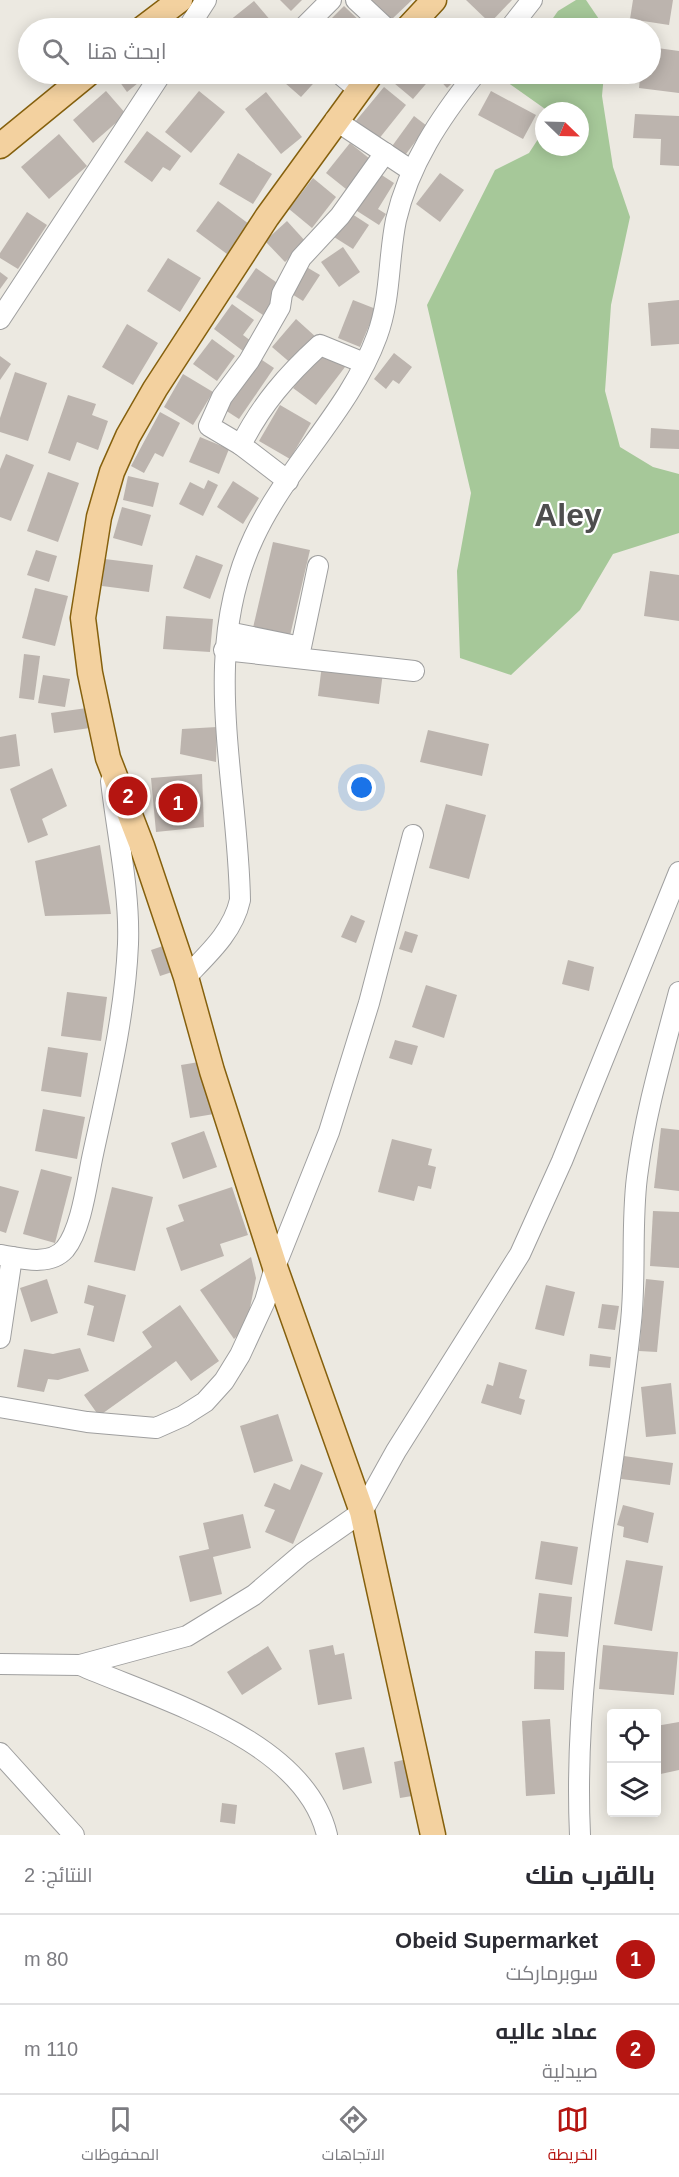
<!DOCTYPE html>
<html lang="ar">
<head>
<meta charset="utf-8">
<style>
	body { margin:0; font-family:Arial,Cairo,sans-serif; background:#f7f7f7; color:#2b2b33; direction:rtl }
	.controls { position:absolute; right:18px; bottom:18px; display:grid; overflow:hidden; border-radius:6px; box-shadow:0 3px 15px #0003 }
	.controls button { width:54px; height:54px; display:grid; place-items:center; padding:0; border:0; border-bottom:2px solid #e1e1e2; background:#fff; color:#2b2b33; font:30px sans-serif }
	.compass { position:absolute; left:535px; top:102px; width:54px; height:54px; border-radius:50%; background:#fff; box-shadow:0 3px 15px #0003; rotate:113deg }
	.you { position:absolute; left:362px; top:788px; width:21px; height:21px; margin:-15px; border:4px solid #fff; border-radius:50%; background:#1a73e8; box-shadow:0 0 0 9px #1a73e833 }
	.badge { display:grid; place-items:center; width:39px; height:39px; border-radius:50%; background:#b51511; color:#fff; font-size:20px; font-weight:700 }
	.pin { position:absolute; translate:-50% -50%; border:3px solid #fff; box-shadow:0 2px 6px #0006 }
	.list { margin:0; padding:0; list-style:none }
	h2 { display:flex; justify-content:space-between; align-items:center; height:78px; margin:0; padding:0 24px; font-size:26px }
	h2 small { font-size:20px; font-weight:400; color:#7c7c81 }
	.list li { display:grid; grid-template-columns:39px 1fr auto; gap:18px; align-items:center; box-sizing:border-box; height:90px; padding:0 24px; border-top:2px solid #e1e1e2 }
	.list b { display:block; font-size:22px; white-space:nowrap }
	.list p { margin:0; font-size:20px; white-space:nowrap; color:#7c7c81 }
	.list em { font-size:20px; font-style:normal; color:#7c7c81 }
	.icon { flex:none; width:33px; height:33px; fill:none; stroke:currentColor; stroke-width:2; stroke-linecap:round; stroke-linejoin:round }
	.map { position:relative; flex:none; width:679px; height:1835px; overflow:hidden; direction:ltr }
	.search { position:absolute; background:#fff; box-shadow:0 3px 15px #0003; left:18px; right:18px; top:18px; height:66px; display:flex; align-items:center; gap:15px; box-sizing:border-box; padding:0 21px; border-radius:33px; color:#7c7c81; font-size:22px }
	.sheet { height:258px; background:#fff }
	nav { display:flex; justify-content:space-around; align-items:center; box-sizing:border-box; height:84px; border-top:2px solid #e1e1e2; background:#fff; font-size:16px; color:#7c7c81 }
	nav a { display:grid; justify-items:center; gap:3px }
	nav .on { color:#b51511 }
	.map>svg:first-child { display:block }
	.forest { fill:#a6c899 }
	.building { fill:#bcb4ae }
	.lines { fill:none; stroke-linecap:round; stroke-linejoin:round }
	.minor-casing { stroke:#9f9f9f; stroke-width:22 }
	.major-casing { stroke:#85600d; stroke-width:27 }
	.minor { stroke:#fff; stroke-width:20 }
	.major { stroke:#f3d19f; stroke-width:24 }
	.labels { text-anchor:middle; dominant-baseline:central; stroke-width:4.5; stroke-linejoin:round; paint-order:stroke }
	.town-label { font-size:32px; font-weight:bold; fill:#4e4e4e; stroke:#fff }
</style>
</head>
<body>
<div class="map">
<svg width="679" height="1835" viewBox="0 0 679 1835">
	<rect width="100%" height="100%" fill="#ece9e1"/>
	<g class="forest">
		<polygon points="576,0 586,0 605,28 546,28 558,11"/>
		<polygon points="513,74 604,74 602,96 613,167 630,217 611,305 605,391 620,447 653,467 679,474 679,533 613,554 580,610 511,675 460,658 457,571 471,493 427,305 495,170 529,153 544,130 544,147 580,147 580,111 548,111 507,82"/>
	</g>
	<g class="building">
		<polygon points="280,0 302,0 291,11"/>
		<polygon points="371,0 412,0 391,20"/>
		<polygon points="466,0 512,0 490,23"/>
		<polygon points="633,0 673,0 669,25 630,19"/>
		<polygon points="254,1 277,28 236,28 229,21"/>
		<polygon points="344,6 367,28 322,28"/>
		<polygon points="470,20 480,28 463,28"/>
		<polygon points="650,47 679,51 679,93 639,88 640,78 629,77 629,74 650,74"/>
		<polygon points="114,74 149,74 127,92"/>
		<polygon points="208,74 228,74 219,84"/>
		<polygon points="279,74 322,74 301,97 277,76"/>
		<polygon points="392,74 425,74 431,78 413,99 388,78"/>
		<polygon points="434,74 462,74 447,88"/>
		<polygon points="384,87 406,105 378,140 355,122"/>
		<polygon points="106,91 126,114 93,143 73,120"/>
		<polygon points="199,91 225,112 191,153 165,132"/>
		<polygon points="491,91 536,115 523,139 478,115"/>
		<polygon points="266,92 302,137 281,154 245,109"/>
		<polygon points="635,114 679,116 679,166 660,165 661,139 633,138"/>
		<polygon points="414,116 427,126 403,158 390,149"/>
		<polygon points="147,131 181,156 170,171 163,167 152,182 124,162"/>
		<polygon points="59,134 87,166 49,199 21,167"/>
		<polygon points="350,143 370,159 346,189 326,173"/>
		<polygon points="238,153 272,174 253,204 219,184"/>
		<polygon points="377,172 394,183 378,209 386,214 379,225 354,209"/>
		<polygon points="440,173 464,190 440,222 416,204"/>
		<polygon points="313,178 336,197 312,228 289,209"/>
		<polygon points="218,201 249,224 227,254 196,231"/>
		<polygon points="27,212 47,225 18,269 0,258 0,253"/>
		<polygon points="349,212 369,225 353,249 334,237"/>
		<polygon points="287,221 306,242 285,262 265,241"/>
		<polygon points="343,247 360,272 339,287 321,262"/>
		<polygon points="168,258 201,278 180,312 147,291"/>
		<polygon points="303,265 320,275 303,301 287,291"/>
		<polygon points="256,268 283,287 263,315 236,297"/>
		<polygon points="0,272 8,278 0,289"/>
		<polygon points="353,300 376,309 360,347 338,338"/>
		<polygon points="679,300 679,344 651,346 648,303"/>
		<polygon points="232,304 254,320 243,335 251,341 243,351 214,329"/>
		<polygon points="296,319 317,338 293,365 272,347"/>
		<polygon points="127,324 158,343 133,385 102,367"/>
		<polygon points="212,339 235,356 217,381 193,364"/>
		<polygon points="322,349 345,367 316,405 293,388"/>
		<polygon points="394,353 412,367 399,384 393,380 386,389 374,379"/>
		<polygon points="0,356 11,364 0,380"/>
		<polygon points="259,358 274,368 239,419 225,410"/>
		<polygon points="15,372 47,383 28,441 0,432 0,418"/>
		<polygon points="183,374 213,392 193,425 164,407"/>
		<polygon points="68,395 96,404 92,415 108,421 98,450 77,442 70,461 48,453"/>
		<polygon points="280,405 311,423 290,459 259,441"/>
		<polygon points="160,412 180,423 163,457 155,453 144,473 131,466"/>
		<polygon points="651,428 679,430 679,449 650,448"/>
		<polygon points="200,437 229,449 219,474 189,462"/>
		<polygon points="6,454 34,465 11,521 0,517 0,469"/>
		<polygon points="48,472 79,483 58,542 27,531"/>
		<polygon points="128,476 159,483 153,507 123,500"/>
		<polygon points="208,480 218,485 203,516 179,504 190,482 204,489"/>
		<polygon points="233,481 259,498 243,524 217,507"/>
		<polygon points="122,507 151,515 142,546 113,538"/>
		<polygon points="273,542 310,550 289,640 252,632"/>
		<polygon points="36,550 57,556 49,582 27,575"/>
		<polygon points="196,555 223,565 210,599 183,588"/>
		<polygon points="105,559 153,565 149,592 102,586"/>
		<polygon points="650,571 679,575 679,621 644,616"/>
		<polygon points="35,588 68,596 55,646 22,638"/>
		<polygon points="166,616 213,619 210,652 163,649"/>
		<polygon points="24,654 40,656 34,700 19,698"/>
		<polygon points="322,665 383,672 379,704 318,696"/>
		<polygon points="43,675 70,679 65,707 38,703"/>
		<polygon points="87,708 90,728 54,733 51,713"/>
		<polygon points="217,727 216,762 180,754 182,729"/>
		<polygon points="428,730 489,744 482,776 420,762"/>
		<polygon points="16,734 20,766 0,769 0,737"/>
		<polygon points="52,768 67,806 42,819 48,835 28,843 10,789"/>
		<polygon points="202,774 204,827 156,832 151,778"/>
		<polygon points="446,804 486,815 469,879 429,868"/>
		<polygon points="100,845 111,914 45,916 35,861"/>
		<polygon points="351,915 365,921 356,943 341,937"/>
		<polygon points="405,931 418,935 412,953 399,949"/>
		<polygon points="166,945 175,971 160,976 151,950"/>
		<polygon points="568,960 594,967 589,991 562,984"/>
		<polygon points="426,985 457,995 444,1038 412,1027"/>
		<polygon points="67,992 107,997 101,1041 61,1036"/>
		<polygon points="395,1040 418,1046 412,1065 389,1058"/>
		<polygon points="48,1047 88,1053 81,1097 41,1091"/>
		<polygon points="205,1061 214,1114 190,1118 181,1065"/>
		<polygon points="43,1109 85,1117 77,1159 35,1151"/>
		<polygon points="661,1128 679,1130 679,1191 654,1188"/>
		<polygon points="204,1131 217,1167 183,1179 171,1143"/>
		<polygon points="392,1139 432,1149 428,1165 436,1167 431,1189 418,1186 414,1201 378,1192"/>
		<polygon points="41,1169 72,1177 55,1243 23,1234"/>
		<polygon points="0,1186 19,1191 6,1233 0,1231"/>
		<polygon points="112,1187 153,1197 135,1271 94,1262"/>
		<polygon points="232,1187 248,1235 220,1244 224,1256 181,1271 166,1228 184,1221 178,1205"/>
		<polygon points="653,1211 679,1212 679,1268 650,1266"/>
		<polygon points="251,1257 256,1278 246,1328 234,1339 200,1290"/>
		<polygon points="47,1279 58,1313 31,1322 20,1288"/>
		<polygon points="646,1279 664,1281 657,1352 639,1351"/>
		<polygon points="88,1285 126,1295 114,1342 87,1335 94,1306 84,1303"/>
		<polygon points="546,1285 575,1292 564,1336 535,1329"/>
		<polygon points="602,1304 619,1306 615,1330 598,1328"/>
		<polygon points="180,1305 219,1361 191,1381 176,1361 99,1416 84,1395 152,1347 142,1332"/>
		<polygon points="80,1348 89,1371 58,1380 48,1379 44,1392 17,1387 24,1349 53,1354"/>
		<polygon points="590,1354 611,1357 610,1368 589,1366"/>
		<polygon points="499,1362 527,1370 519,1398 525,1400 521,1415 481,1403 487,1384 493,1386"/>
		<polygon points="671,1383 676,1434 646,1437 641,1387"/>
		<polygon points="278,1414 293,1461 254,1473 240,1426"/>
		<polygon points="624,1456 673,1463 670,1485 621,1479"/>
		<polygon points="301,1464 323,1473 293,1544 265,1532 275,1510 264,1506 274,1483 290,1490"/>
		<polygon points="623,1505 654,1513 648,1543 623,1537 624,1527 617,1525"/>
		<polygon points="243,1514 251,1548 213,1557 222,1594 190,1602 179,1556 209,1549 203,1523"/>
		<polygon points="541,1541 578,1547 572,1585 535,1579"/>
		<polygon points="626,1560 663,1566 652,1631 614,1624"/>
		<polygon points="539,1593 572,1597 568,1637 534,1633"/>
		<polygon points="333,1645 335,1655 344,1653 352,1699 318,1705 309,1650"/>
		<polygon points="603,1645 678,1652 674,1695 599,1689"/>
		<polygon points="268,1646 282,1669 242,1695 227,1672"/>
		<polygon points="535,1651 565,1652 564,1690 534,1689"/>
		<polygon points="550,1719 555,1794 526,1796 522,1721"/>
		<polygon points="679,1722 679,1770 656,1775 656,1726"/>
		<polygon points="364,1747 372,1783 343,1790 335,1753"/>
		<polygon points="412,1758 418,1795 400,1798 394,1762"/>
		<polygon points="222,1803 237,1805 235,1824 220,1822"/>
	</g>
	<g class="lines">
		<g class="minor-casing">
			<g id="minor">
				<polyline points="356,0 386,28"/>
				<polyline points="188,28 206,0"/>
				<polyline points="303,28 331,0"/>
				<polyline points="510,28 532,0"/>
				<polyline points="340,74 358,89"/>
				<polyline points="335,120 412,171"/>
				<polyline points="0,319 161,74"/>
				<polyline points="241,445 209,426 222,397 249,361 280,307 282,294 301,258 340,216 385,153"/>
				<path d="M288 481 241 445C261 405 287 375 320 345L364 363"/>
				<polyline points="228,632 301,647 318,566"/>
				<polyline points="224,650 414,671"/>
				<path d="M186 977C208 954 233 932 240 900 238 778 199 653 254 537 287 466 350 410 377 336 391 298 388 259 396 220 409 164 440 118 475 74"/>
				<path d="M0 1255C20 1258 49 1267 65 1249 82 1228 87 1181 93 1154 108 1085 125 1015 128 944 130 891 117 834 111 781"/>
				<polyline points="0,1338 12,1257"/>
				<polyline points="0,1407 87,1422 156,1428 183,1416 205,1402 224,1381 240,1355 265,1301 275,1267 329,1132 369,1003 413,835"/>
				<polyline points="0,1664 80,1665 187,1636 254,1595 302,1554 362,1512 396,1451 520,1254 562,1161 679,872"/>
				<path d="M80 1665C160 1700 304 1739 327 1835"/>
				<polyline points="0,1753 74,1835"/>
				<path d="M580 1835C572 1662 613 1493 631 1322 636 1274 631 1225 637 1177 645 1113 663 1053 679 992"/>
			</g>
		</g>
		<g class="major-casing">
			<g id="major">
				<polyline points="143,28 180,0"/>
				<polyline points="408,28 434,0"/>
				<polyline points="371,74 267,217 155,389 128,436 112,472 99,517 83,618 90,673 108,758 142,846 186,977 212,1071 275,1267 362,1512 433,1835"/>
				<polyline points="0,146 88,74"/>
			</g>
		</g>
		<use href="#minor" class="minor"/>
		<use href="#major" class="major"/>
	</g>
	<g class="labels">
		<g class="town-label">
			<text x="568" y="515">Aley</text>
		</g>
	</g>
</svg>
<div class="controls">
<button><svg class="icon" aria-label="locate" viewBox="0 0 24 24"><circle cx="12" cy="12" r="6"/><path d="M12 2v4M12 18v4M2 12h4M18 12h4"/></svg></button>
<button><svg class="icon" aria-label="layers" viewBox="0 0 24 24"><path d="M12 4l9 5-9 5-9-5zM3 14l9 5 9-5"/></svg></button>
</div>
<svg class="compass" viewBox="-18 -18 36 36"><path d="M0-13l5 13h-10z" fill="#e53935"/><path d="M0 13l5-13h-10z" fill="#7c7c81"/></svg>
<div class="you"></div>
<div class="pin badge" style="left:178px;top:803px">1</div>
<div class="pin badge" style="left:128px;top:796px">2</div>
<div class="search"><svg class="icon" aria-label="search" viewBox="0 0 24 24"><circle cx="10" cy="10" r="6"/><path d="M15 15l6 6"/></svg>ابحث هنا</div>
</div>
<section class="sheet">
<h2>بالقرب منك<small>النتائج: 2</small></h2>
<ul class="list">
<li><span class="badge">1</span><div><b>Obeid Supermarket</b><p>سوبرماركت</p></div><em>80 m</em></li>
<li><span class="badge">2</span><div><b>عماد عاليه</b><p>صيدلية</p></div><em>110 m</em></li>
</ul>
</section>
<nav>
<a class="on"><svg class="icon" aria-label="map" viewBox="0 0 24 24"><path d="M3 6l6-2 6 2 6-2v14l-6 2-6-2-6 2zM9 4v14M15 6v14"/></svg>الخريطة</a>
<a><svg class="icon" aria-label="directions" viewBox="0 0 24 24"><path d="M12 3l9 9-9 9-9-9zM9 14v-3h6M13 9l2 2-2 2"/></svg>الاتجاهات</a>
<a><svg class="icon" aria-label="saved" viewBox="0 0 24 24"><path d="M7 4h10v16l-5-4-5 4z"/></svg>المحفوظات</a>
</nav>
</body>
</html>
